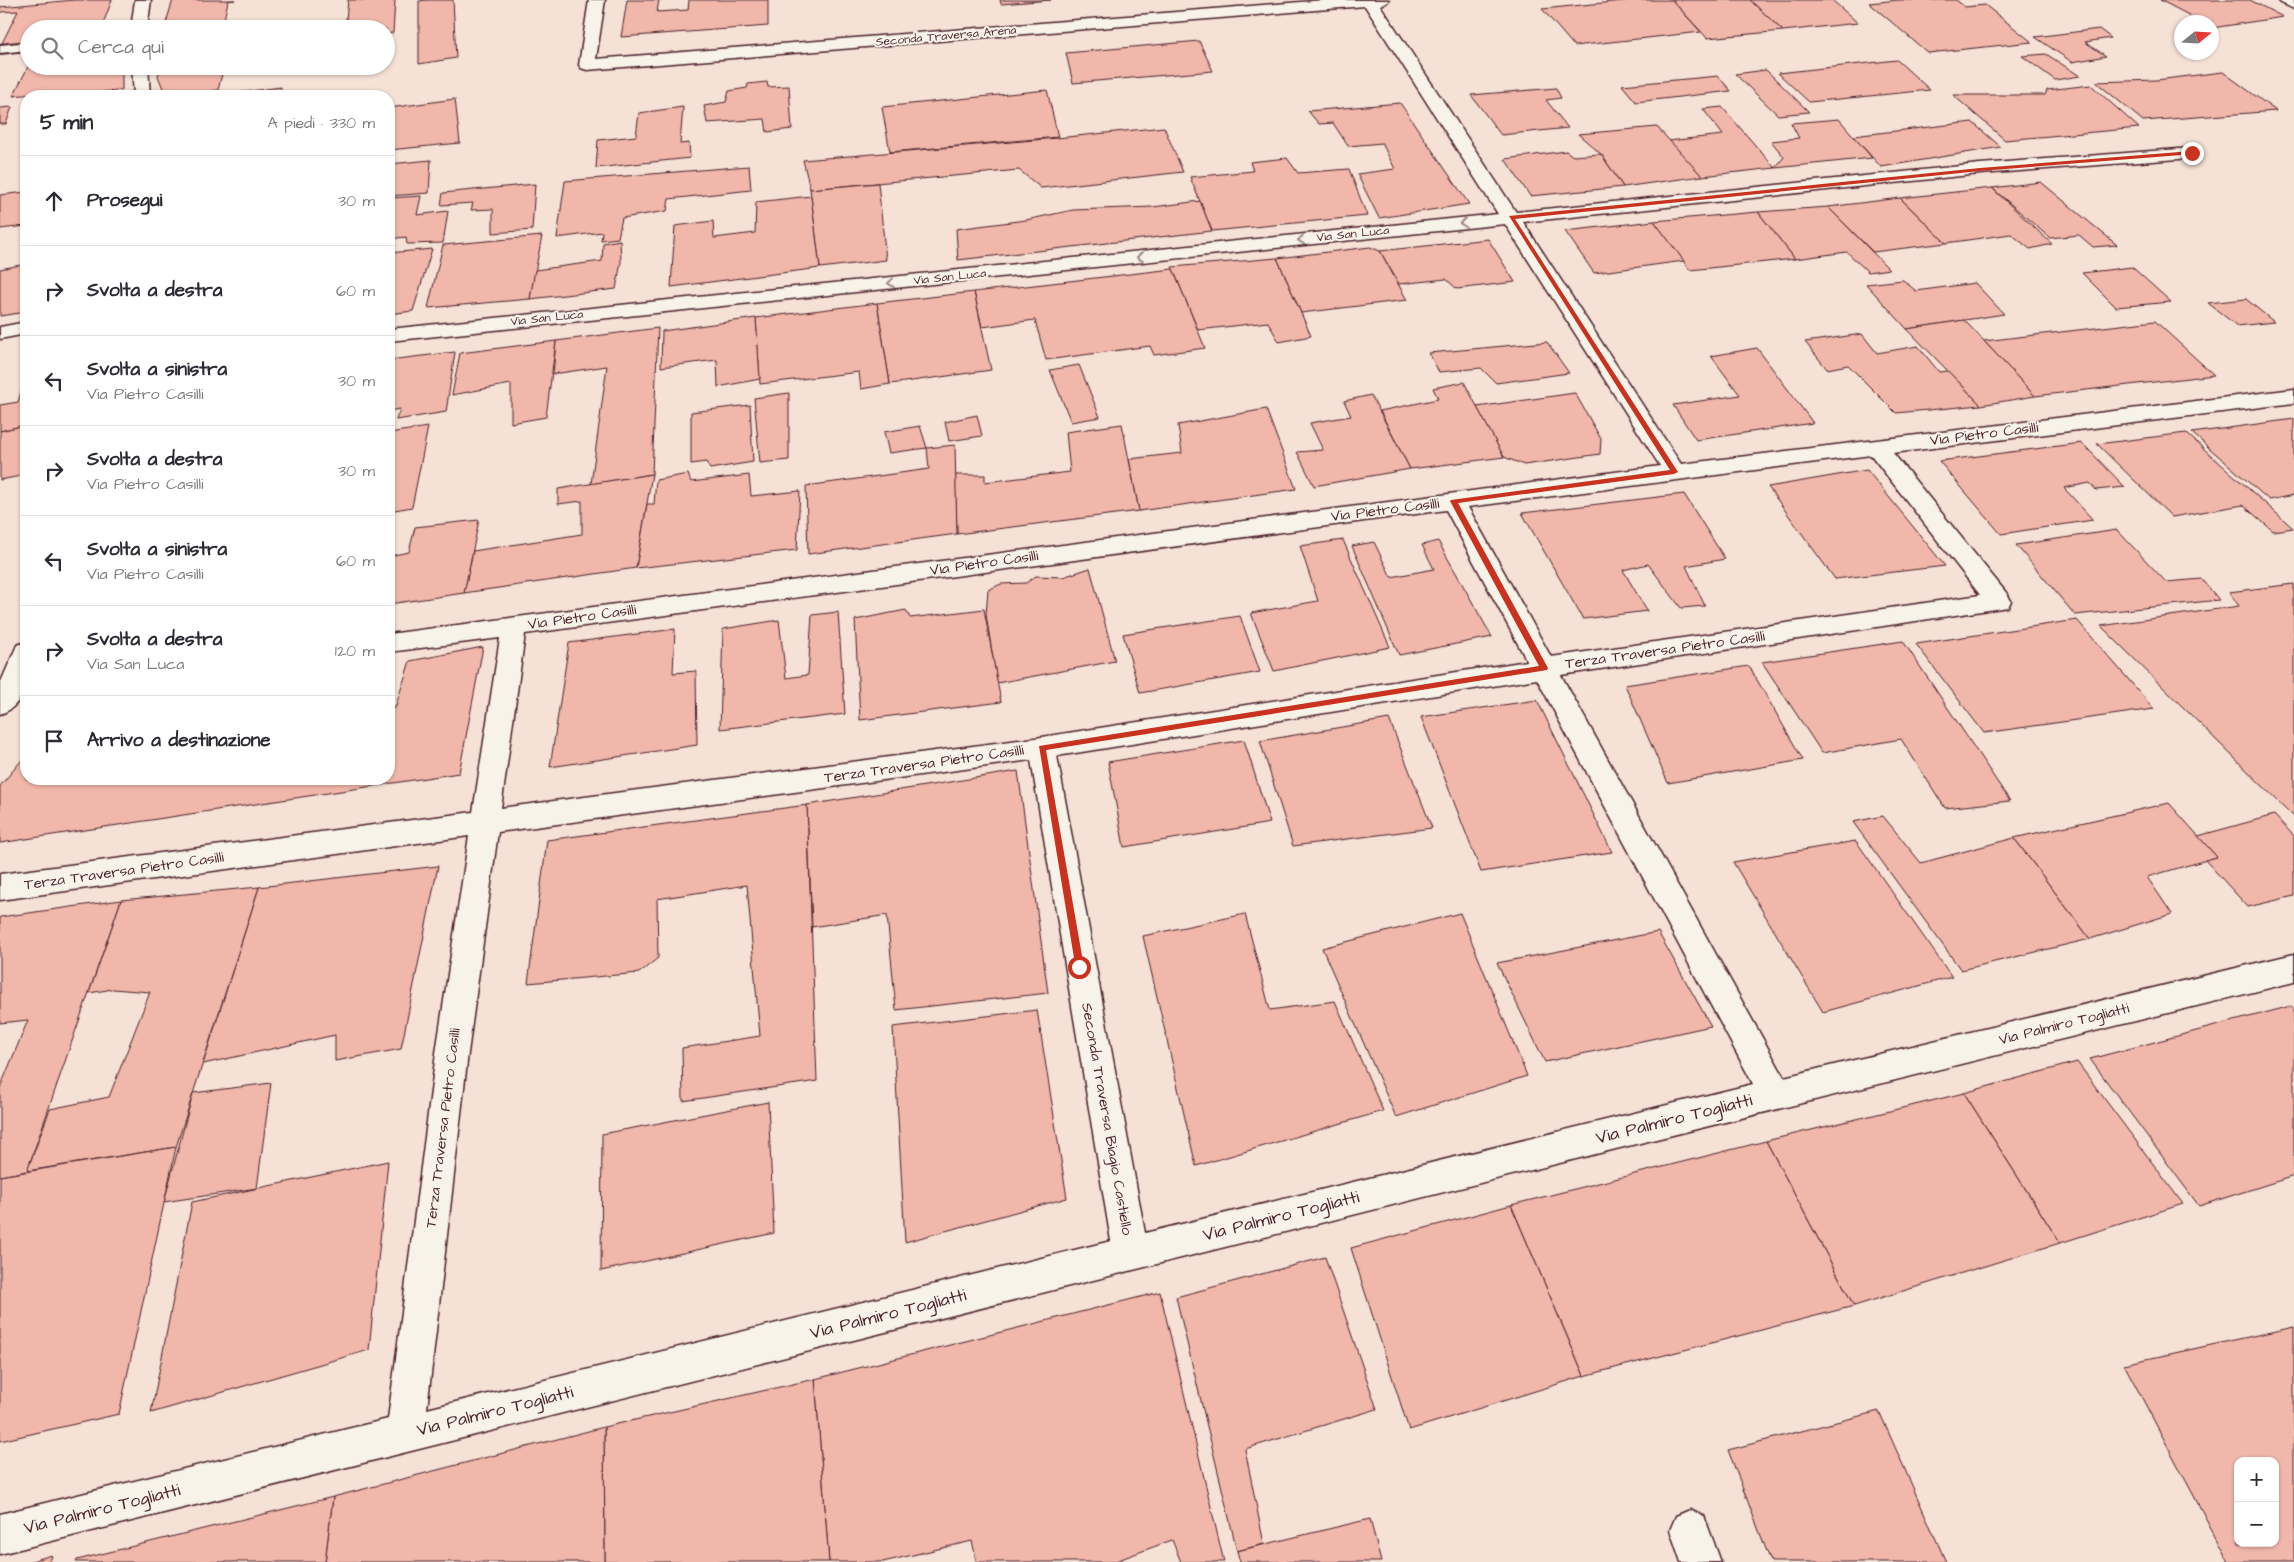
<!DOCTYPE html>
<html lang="it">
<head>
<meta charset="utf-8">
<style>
	body { margin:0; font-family:"Architects Daughter",sans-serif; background:#f7f7f7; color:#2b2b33 }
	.controls { position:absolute; right:15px; bottom:15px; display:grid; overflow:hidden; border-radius:10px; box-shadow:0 1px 4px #0004 }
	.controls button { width:45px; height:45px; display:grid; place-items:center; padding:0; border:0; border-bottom:1px solid #e1e1e2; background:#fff; color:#2b2b33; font:25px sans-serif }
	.compass { position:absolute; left:2174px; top:15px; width:45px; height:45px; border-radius:50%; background:#fff; box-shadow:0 1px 4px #0004; rotate:72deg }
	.stop { position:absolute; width:15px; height:15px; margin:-11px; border:4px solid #c8321e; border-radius:50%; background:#fff }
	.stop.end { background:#c8321e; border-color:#fff; box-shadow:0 1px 5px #0008 }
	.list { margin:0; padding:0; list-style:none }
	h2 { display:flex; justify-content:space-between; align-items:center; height:65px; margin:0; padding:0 20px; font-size:21px }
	h2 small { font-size:16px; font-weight:400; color:#7c7c81 }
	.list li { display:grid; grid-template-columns:32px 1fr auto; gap:15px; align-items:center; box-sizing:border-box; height:90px; padding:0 20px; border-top:1px solid #e1e1e2 }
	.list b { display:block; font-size:19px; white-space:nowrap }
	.list p { margin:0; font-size:16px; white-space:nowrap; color:#7c7c81 }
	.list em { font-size:16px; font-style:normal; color:#7c7c81 }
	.icon { flex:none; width:28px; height:28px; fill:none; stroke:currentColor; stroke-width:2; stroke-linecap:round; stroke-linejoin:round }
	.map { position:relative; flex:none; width:2294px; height:1562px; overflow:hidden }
	.search { position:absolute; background:#fff; box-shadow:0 1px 4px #0004; left:20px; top:20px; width:375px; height:55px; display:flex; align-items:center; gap:12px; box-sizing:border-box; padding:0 18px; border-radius:28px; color:#7c7c81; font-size:19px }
	.panel { position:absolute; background:#fff; box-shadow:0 1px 4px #0004; left:20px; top:90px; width:375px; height:695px; border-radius:20px }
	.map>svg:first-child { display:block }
	.building { fill:#f0b7aa; stroke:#4a1f2b; fill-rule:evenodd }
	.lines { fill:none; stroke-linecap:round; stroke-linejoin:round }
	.service-casing { stroke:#4a1f2b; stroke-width:4 }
	.minor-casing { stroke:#4a1f2b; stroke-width:3 }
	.tertiary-casing { stroke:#4a1f2b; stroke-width:3 }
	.service { fill:#f7f3e8; fill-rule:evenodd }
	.minor { fill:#f7f3e8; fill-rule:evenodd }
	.tertiary { fill:#f7f3e8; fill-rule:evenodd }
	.oneway { stroke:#a0898a }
	.route { fill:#c8321e }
	.labels { text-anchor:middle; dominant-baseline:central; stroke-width:4; stroke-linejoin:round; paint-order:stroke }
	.far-street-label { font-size:12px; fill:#4a1f2b; stroke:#f7f3e8 }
	.street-label { font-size:15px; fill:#4a1f2b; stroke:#f7f3e8 }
	.near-street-label { font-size:18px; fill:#4a1f2b; stroke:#f7f3e8 }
</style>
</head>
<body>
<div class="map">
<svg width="2294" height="1562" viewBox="0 0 2294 1562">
	<rect width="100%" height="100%" fill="#f5e1d5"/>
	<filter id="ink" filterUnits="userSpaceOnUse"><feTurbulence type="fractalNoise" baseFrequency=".02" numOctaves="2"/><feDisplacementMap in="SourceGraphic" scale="10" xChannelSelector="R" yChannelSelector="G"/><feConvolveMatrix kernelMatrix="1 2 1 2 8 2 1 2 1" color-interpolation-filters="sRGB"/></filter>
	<g filter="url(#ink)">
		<g class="building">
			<polygon points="74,0 112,0 101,29 29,29 29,41 1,45 18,11 0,12 0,7"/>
			<polygon points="173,0 235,0 228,1 223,24 190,29 164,29"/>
			<polygon points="348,0 395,0 393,33 386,34 386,29 345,29"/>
			<polygon points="427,0 453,0 456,58 419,64 419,1"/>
			<polygon points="627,0 659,0 657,12 688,10 689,0 768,0 768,26 621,37"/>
			<polygon points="1000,0 1051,0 1001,4"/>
			<polygon points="1633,0 1672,0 1701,32 1574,46 1542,9"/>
			<polygon points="1672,0 1750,0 1783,31 1707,38"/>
			<polygon points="1750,0 1832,0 1858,23 1783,31"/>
			<polygon points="1898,0 1956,0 1965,7 1985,5 2032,42 1928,53 1869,3"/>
			<polygon points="2160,0 2250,0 2283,17 2212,28 2212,22 2202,22"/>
			<polygon points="259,21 258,29 206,29"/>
			<polygon points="2099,29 2111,38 2085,42 2106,56 2072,62 2035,37"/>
			<polygon points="1199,41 1213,71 1073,83 1066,53"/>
			<polygon points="2046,54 2080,76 2055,80 2022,56"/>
			<polygon points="1897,60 1930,90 1809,102 1778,73"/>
			<polygon points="29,65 122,66 122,90 69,96 32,96 33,94 13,96"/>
			<polygon points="161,66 224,66 218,90 178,96 166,96 158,76"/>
			<polygon points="1766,70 1809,112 1778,115 1735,74"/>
			<polygon points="2223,72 2276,111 2143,121 2096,82 2156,80"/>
			<polygon points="1718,76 1731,91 1636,102 1622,85"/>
			<polygon points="767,82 768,87 789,86 792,129 767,132 765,119 707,123 704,106 726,102 729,91 747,88 748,84"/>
			<polygon points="2091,85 2139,128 2005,140 1953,95 2045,95 2047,90"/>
			<polygon points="281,87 280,96 213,96"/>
			<polygon points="1556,88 1561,98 1546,100 1568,128 1501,135 1471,95"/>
			<polygon points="1047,90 1058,137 890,152 882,107"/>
			<polygon points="115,91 116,96 70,96"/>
			<polygon points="455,99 460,143 389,150 389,108"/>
			<polygon points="1400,103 1469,204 1379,218 1357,174 1395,169 1382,143 1348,146 1333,123 1319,124 1308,111"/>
			<polygon points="12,107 6,124 0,124 0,108"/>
			<polygon points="683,107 680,144 689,143 690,158 596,168 598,140 636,136 639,113"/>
			<polygon points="1722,107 1775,168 1702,176 1668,141 1723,135 1703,109"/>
			<polygon points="1839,119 1872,158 1775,168 1784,157 1771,141 1799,138 1791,123"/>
			<polygon points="1972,122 2001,147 1881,167 1853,136"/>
			<polygon points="1164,127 1183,172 1041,188 1019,170 810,189 803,160 1057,138"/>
			<polygon points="1657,127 1702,176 1623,187 1601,154 1578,134"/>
			<polygon points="1566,151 1573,156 1601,154 1623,187 1530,196 1505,159"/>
			<polygon points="1287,158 1298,173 1349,169 1367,216 1212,231 1190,177 1253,171 1250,162"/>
			<polygon points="431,160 429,193 389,196 389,164"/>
			<polygon points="749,166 751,190 669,199 667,211 622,218 618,238 601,240 602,232 557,238 565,181"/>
			<polygon points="2041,182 2117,245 2093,247 2079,235 2050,238 1992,188"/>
			<polygon points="878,183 886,260 820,268 810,189"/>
			<polygon points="535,184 532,230 493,233 493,209 471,210 473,203 441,205 443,193"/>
			<polygon points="1992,188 2052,244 2030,249 2011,234 1946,243 1900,198"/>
			<polygon points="26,192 26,226 0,229 0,195"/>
			<polygon points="421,196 417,215 448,211 443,243 407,244 406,237 389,239 389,198"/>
			<polygon points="811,196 820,268 671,287 675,226 713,221 714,238 755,233 756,202"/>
			<polygon points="1900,198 1946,243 1873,252 1828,207"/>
			<polygon points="1200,201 1212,231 958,260 956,229 1026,220 1073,210 1153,207"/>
			<polygon points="1828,207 1889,269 1868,272 1847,252 1795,259 1758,212"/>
			<polygon points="1758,212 1795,259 1690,270 1654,221"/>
			<polygon points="1654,221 1684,261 1594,273 1565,231"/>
			<polygon points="542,236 530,299 428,308 443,245"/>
			<polygon points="1488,239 1515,282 1457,289 1446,279 1399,284 1380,251"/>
			<polygon points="620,240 621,262 616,289 530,299 535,270 602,261 603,243"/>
			<polygon points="1370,247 1380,251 1407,300 1301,313 1277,258"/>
			<polygon points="432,249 413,311 389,314 389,253"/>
			<polygon points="1277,258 1311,336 1279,342 1268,322 1198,330 1172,267"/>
			<polygon points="26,264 26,312 0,316 0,269"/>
			<polygon points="2132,267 2171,302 2116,307 2082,273"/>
			<polygon points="1173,269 1205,348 1154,355 1150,346 1046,360 1035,320 982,327 974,292"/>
			<polygon points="1903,280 1916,291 1975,283 2004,314 1907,329 1866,284"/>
			<polygon points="974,292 991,370 890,384 877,303"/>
			<polygon points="2246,299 2274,322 2237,326 2208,303"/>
			<polygon points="877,303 890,384 861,389 859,372 760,384 756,318"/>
			<polygon points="756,318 760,379 718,387 717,360 661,367 662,331"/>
			<polygon points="1964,320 1984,341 2035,396 1981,405 1907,329"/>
			<polygon points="2155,321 2214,375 2035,396 1984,341"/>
			<polygon points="658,328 652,474 591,484 607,366 553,374 556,341"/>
			<polygon points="1862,334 1877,353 1918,346 1939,372 1948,371 1981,405 1896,413 1848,365 1827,369 1805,342"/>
			<polygon points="556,341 546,417 511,423 511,384 452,395 460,353"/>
			<polygon points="1547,342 1569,373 1496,383 1481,368 1439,372 1429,353"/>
			<polygon points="1757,348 1813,423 1696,440 1673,405 1740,395 1711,356"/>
			<polygon points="455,352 446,412 396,420 400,409 389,411 389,360"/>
			<polygon points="1079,365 1100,417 1071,422 1050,370"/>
			<polygon points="26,376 26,425 0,431 0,405 18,402"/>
			<polygon points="1464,382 1504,457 1410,469 1380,411 1438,399 1433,388"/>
			<polygon points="789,393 789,460 760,463 754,398"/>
			<polygon points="1575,393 1601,439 1600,454 1524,465 1504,457 1477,407"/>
			<polygon points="1371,395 1410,469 1314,486 1297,452 1323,450 1310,423 1351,416 1344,401"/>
			<polygon points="750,405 753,462 710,469 706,462 691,464 691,412"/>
			<polygon points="1266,409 1296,489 1139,511 1129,459 1182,453 1178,425"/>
			<polygon points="977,415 982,436 949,441 945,422"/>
			<polygon points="2294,419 2294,495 2269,500 2192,433"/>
			<polygon points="1122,424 1139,511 957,534 955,475 985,475 985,482 1070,472 1066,432"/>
			<polygon points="26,425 26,475 0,480 0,431"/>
			<polygon points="920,426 927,448 889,453 884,432"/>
			<polygon points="428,427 412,507 389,511 389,433"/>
			<polygon points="2186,433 2293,528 2273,531 2243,505 2172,517 2097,444"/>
			<polygon points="2082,443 2125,487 2096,490 2090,483 2064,488 2093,520 2001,534 1939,461"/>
			<polygon points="955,445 957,534 808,554 806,486 929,469 927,448"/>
			<polygon points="1867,470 1945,566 1835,579 1768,487"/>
			<polygon points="652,474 636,568 464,593 473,551 582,534 582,501 558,504 558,489"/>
			<polygon points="688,474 691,482 749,475 751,496 800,491 797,550 636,568 647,504 654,504 656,480"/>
			<polygon points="1684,494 1725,559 1686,566 1705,606 1681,608 1648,564 1623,570 1647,611 1583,619 1522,513"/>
			<polygon points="479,520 464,593 389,604 389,556 409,552 415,527"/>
			<polygon points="2117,530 2166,582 2202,579 2219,600 2075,615 2016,545"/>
			<polygon points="1343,540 1390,647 1274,671 1251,613 1318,601 1300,546"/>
			<polygon points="1438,541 1492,637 1399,655 1352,546 1374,542 1391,577 1434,569 1422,545"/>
			<polygon points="1090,568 1115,661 997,683 986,615 988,590 1001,584 1026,583 1036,576 1063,577"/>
			<polygon points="2294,584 2294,817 2101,626 2239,606 2229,592"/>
			<polygon points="984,609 1001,702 860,720 855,620 906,610 910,618"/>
			<polygon points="838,612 845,714 720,729 723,629 779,620 786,678 808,675 812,615"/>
			<polygon points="1240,616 1260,672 1140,693 1123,634"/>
			<polygon points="2077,620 2154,709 1984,733 1916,644"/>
			<polygon points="675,629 673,673 696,671 697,745 550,767 569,643"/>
			<polygon points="1903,641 2010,801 1945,808 1901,739 1822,753 1762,662"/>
			<polygon points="483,647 459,773 0,843 0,786 26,755 26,779 389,779 389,709 395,708 410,661"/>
			<polygon points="1749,666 1803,760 1668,783 1625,685"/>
			<polygon points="1537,700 1612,852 1481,872 1421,717"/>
			<polygon points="1389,719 1432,828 1293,846 1260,741"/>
			<polygon points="1244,740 1270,823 1124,847 1108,762"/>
			<polygon points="1018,771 1048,993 896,1010 887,915 812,927 807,805"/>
			<polygon points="2169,803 2217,857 2147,877 2172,914 2090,939 2014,838"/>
			<polygon points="807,805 817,1081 683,1101 682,1048 760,1036 747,885 657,899 658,958 639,973 528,983 547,840"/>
			<polygon points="2274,815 2294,836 2294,896 2248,907 2205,860 2217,857 2198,836"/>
			<polygon points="1883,816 1921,863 2014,838 2090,939 1961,970 1853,822"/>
			<polygon points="1856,841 1952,977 1823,1012 1733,862"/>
			<polygon points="438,866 401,1049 335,1061 335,1035 203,1064 259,887"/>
			<polygon points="259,887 176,1147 27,1171 50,1109 109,1097 150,992 113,989 89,993 121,900"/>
			<polygon points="121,900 27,1171 0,1176 0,1088 28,1020 0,1023 0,917"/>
			<polygon points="1460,913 1527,1076 1396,1117 1322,948"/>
			<polygon points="1245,914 1270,1010 1335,1001 1383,1111 1196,1166 1143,936"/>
			<polygon points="1658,932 1711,1026 1545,1062 1497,963"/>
			<polygon points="2291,1006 2294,1010 2294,1176 2199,1206 2090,1059"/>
			<polygon points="1037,1010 1067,1198 905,1242 893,1027"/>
			<polygon points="2077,1062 2183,1204 2060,1243 1964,1093"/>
			<polygon points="271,1083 257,1188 164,1202 193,1093"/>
			<polygon points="1964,1093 2060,1243 1854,1306 1766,1141"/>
			<polygon points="768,1102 774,1233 601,1271 602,1134"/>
			<polygon points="1766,1141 1854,1306 1584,1376 1511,1205"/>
			<polygon points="176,1147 119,1414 0,1441 0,1176"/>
			<polygon points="388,1161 369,1350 151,1413 192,1202"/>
			<polygon points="1511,1205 1584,1376 1409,1430 1351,1248"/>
			<polygon points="1325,1257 1377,1409 1245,1449 1264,1544 1237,1551 1176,1297"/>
			<polygon points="1160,1292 1224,1562 1181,1562 1172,1540 1113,1562 977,1562 972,1541 883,1562 829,1562 815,1379"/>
			<path d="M2294 1327V1562H2229L2124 1364ZM2238 1461H2275V1543H2238Z"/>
			<polygon points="815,1379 829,1562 605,1562 604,1427"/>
			<polygon points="1879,1411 1946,1562 1771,1562 1728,1450"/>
			<polygon points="604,1427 605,1562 325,1562 333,1497"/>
			<polygon points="333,1497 325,1562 76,1562 77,1560"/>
			<polygon points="1370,1519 1381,1562 1240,1562 1237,1551"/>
			<polygon points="52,1555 50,1562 28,1562"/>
		</g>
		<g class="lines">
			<g class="service-casing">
				<polygon id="service" points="29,42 29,50 0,53 0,45"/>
			</g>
			<g class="minor-casing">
				<g id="minor">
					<polygon points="135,0 151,0 147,29 131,29"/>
					<path d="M589 0H605L596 59 1325 0H1389L1386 3 1380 5 1516 212 1980 164 2192 148 2198 149 2201 153 2198 157 2192 158 1980 174 1523 222 1681 464 2294 389V403L1893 453 2008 595 2011 601 2008 607 1561 675 1784 1077 2294 954V982L1632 1145 0 1554V1514L388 1419 436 1053 469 836 0 900V874L473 812 500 638 389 652V634L1660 466 1505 224 389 341V329L1498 214 1365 6 587 70 581 68 579 65ZM1871 455 1980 595 1551 657 1468 507ZM1446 510 1527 661 1042 737 501 808 525 634ZM1537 679 1753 1084 1145 1233 1057 756ZM1031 760 1111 1241 427 1409 468 1053 498 832Z"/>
					<polygon points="132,66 148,66 150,96 134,96"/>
					<polygon points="26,322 26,334 0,339 0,327"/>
					<path d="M26 642C28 668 30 705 0 714V684L17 645Z"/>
					<polygon points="1690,1510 1704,1516 1721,1562 1681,1562 1670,1530 1676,1516"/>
				</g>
			</g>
			<g class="tertiary-casing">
				<polygon id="tertiary" points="2278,0 2294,0 2294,9 2281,3"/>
			</g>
			<use href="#service" class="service"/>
			<use href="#minor" class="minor"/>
			<use href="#tertiary" class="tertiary"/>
		</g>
		<defs><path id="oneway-chevron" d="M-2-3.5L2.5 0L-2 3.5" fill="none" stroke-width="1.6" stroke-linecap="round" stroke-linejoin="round" transform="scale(1.25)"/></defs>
		<g class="oneway">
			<use href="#oneway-chevron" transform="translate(1463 223) rotate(174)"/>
			<use href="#oneway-chevron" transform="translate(1301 240) rotate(174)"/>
			<use href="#oneway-chevron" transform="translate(1140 257) rotate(174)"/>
			<use href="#oneway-chevron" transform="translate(891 283) rotate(174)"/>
		</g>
	</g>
	<polygon class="route" points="2192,151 2194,154 1980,171 1515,219 1678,472 1674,474 1458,503 1548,668 1547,670 1046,750 1084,967 1082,970 1076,970 1039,746 1539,666 1450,501 1451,500 1670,470 1509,216 1980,168"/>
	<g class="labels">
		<g class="far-street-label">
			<text transform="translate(946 36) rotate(-5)">Seconda Traversa Arena</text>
			<text transform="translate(1353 234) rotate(-6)">Via San Luca</text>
			<text transform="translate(950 277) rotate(-6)">Via San Luca</text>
			<text transform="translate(547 318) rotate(-6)">Via San Luca</text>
		</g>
		<g class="street-label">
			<text transform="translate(1984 434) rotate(-7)">Via Pietro Casilli</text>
			<text transform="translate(1385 510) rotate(-7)">Via Pietro Casilli</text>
			<text transform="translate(984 563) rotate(-8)">Via Pietro Casilli</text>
			<text transform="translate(582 617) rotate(-8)">Via Pietro Casilli</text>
			<text transform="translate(1665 650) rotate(-8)">Terza Traversa Pietro Casilli</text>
			<text transform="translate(924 764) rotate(-8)">Terza Traversa Pietro Casilli</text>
			<text transform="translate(124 871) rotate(-8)">Terza Traversa Pietro Casilli</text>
			<text transform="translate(2064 1024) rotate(-14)">Via Palmiro Togliatti</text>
			<text transform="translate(1107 1119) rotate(80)">Seconda Traversa Biagio Castiello</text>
			<text transform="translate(443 1128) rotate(-83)">Terza Traversa Pietro Casilli</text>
		</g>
		<g class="near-street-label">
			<text transform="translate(1674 1119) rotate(-14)">Via Palmiro Togliatti</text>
			<text transform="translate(1281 1216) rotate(-14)">Via Palmiro Togliatti</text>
			<text transform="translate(888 1314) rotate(-14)">Via Palmiro Togliatti</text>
			<text transform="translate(495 1411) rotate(-14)">Via Palmiro Togliatti</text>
			<text transform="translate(102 1509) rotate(-14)">Via Palmiro Togliatti</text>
		</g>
	</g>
</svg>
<div class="controls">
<button>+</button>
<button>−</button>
</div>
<svg class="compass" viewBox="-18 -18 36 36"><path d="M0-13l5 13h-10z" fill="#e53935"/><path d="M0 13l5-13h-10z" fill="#7c7c81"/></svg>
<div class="stop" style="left:1079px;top:967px"></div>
<div class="stop end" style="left:2192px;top:153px"></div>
<div class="search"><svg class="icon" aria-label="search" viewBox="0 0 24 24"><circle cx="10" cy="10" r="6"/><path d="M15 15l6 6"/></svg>Cerca qui</div>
<section class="panel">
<h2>5 min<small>A piedi · 330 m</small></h2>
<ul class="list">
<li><svg class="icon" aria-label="ahead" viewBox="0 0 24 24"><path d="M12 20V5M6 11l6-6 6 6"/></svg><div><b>Prosegui</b></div><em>30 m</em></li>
<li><svg class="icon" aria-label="right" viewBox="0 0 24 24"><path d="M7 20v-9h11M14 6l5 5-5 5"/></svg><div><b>Svolta a destra</b></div><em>60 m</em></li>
<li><svg class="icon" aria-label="left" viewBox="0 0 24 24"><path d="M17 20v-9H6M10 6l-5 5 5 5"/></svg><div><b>Svolta a sinistra</b><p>Via Pietro Casilli</p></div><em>30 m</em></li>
<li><svg class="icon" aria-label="right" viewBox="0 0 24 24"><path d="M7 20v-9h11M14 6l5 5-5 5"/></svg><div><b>Svolta a destra</b><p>Via Pietro Casilli</p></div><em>30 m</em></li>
<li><svg class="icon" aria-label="left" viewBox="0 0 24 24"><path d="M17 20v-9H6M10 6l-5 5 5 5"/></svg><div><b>Svolta a sinistra</b><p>Via Pietro Casilli</p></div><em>60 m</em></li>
<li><svg class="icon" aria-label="right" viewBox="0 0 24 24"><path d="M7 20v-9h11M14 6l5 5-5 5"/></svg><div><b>Svolta a destra</b><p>Via San Luca</p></div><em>120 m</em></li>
<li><svg class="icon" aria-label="arrive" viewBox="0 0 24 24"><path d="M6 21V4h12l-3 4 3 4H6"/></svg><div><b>Arrivo a destinazione</b></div></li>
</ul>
</section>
</div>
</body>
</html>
